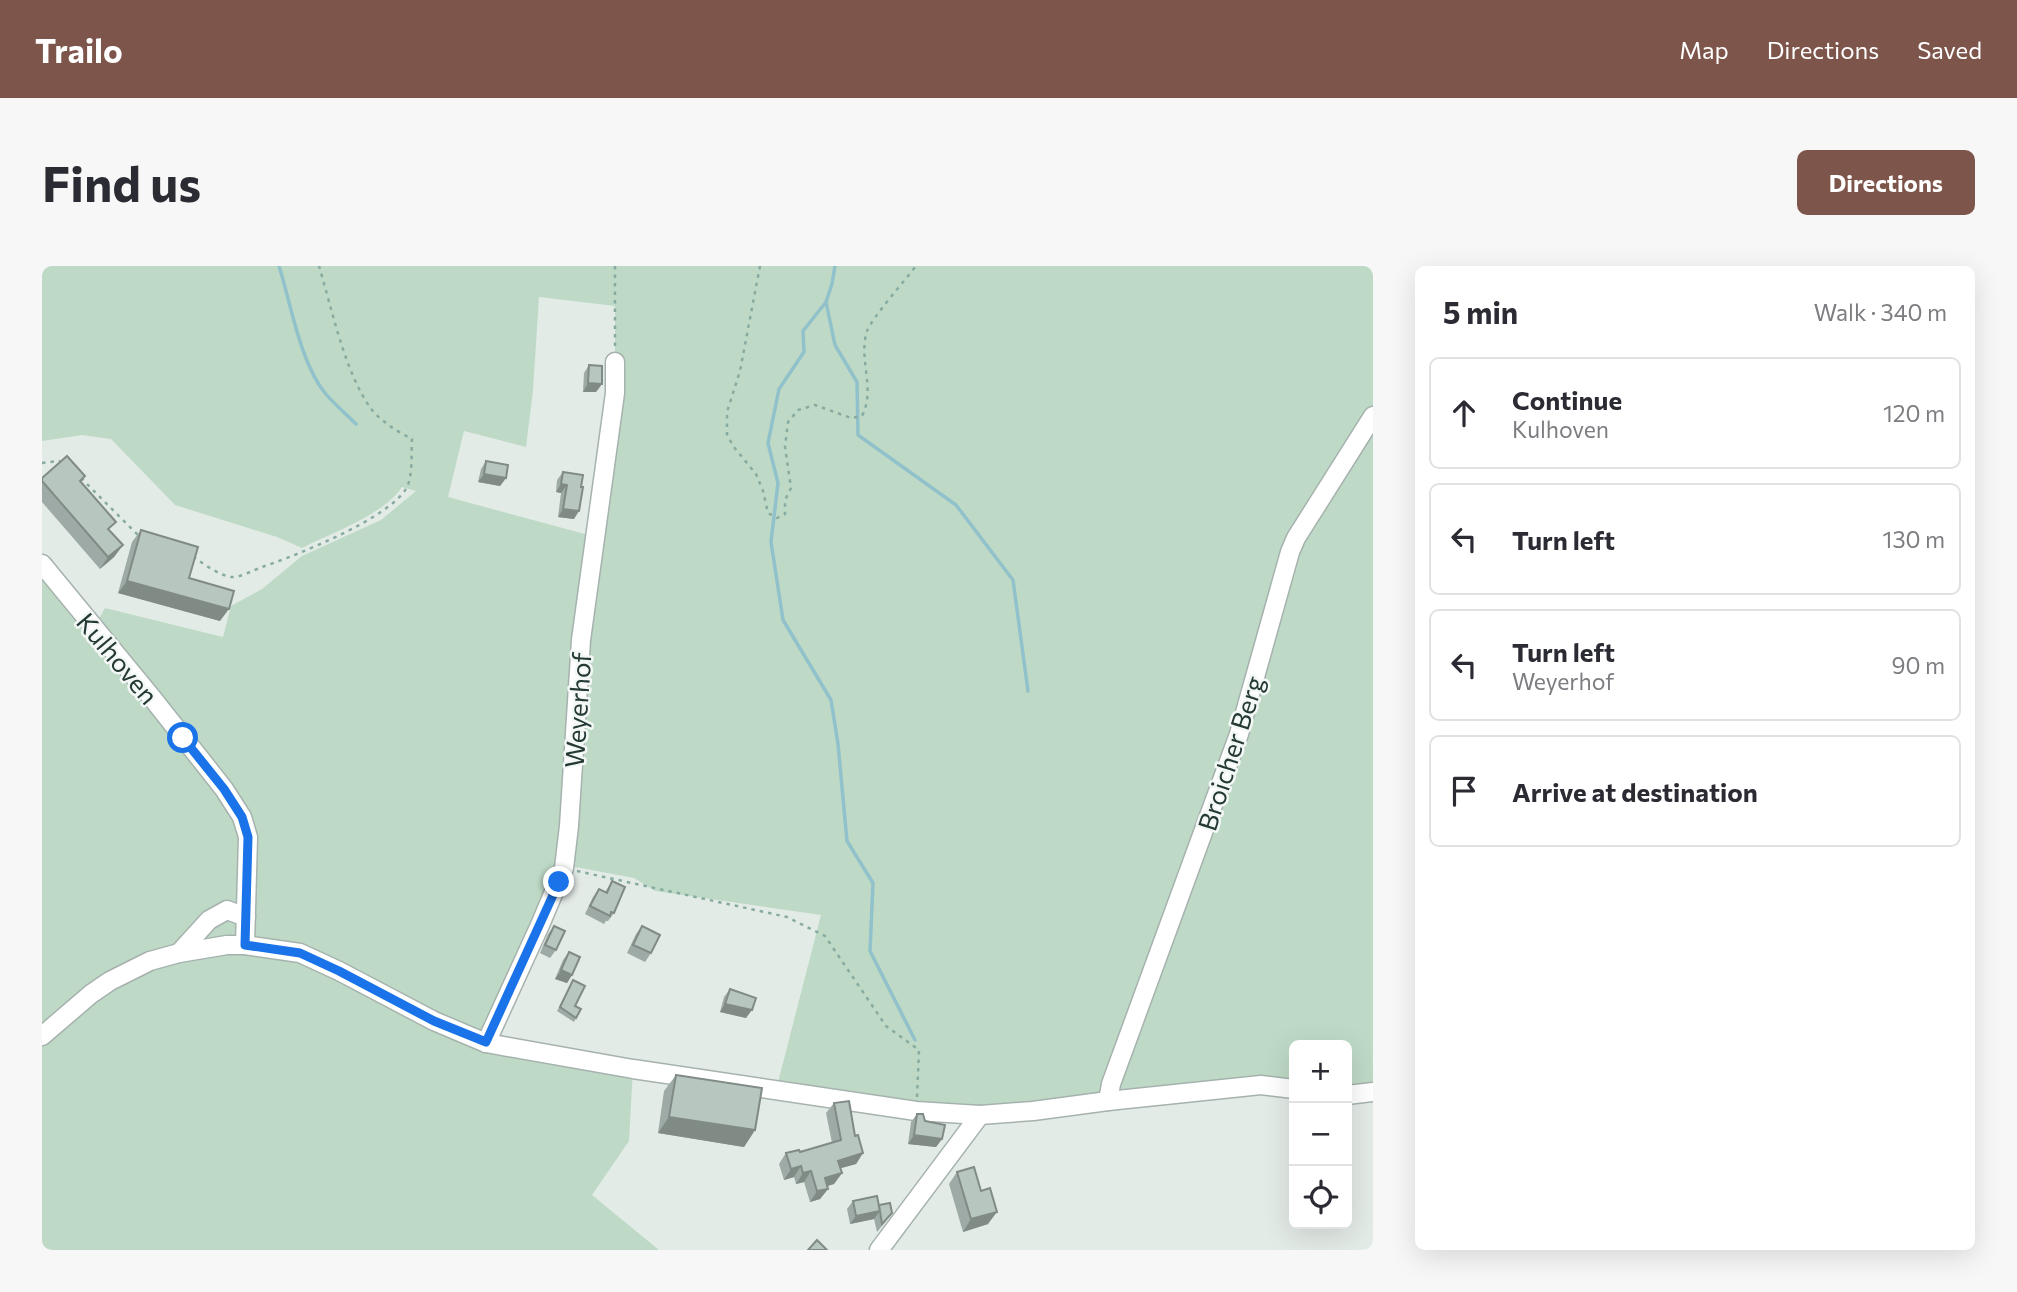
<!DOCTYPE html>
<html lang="en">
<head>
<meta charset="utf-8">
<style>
	body { margin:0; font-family:Commissioner,sans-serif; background:#f7f7f7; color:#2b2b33 }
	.controls { position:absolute; right:21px; bottom:21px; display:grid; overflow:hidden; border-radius:10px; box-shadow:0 7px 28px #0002 }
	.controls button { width:63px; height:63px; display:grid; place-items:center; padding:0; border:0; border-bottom:2px solid #e1e1e2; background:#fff; color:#2b2b33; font:35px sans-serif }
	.stop { position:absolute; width:21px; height:21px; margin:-16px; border:5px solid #1a73e8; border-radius:50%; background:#fff }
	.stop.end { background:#1a73e8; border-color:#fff; box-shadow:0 2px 7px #0008 }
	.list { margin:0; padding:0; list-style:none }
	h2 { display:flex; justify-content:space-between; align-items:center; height:91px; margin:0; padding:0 28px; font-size:30px }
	h2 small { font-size:23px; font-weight:400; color:#7c7c81 }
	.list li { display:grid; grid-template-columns:46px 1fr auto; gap:21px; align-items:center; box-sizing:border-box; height:112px; margin:0 14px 14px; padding:0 14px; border:2px solid #e1e1e2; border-radius:10px }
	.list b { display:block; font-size:26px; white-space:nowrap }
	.list p { margin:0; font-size:23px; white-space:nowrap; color:#7c7c81 }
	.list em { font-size:23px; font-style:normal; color:#7c7c81 }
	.icon { flex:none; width:38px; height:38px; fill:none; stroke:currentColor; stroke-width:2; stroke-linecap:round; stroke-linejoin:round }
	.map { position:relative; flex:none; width:1331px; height:984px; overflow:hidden; border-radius:10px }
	header { display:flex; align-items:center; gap:42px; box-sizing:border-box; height:98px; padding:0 35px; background:#7e554b; color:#fff }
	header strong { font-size:33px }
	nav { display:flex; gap:38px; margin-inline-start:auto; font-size:24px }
	.intro { display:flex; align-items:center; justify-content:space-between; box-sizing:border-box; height:168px; padding:0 42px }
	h1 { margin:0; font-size:49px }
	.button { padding:18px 32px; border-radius:10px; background:#7e554b; color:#fff; font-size:24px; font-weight:700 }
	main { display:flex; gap:42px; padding:0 42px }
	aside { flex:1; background:#fff; border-radius:10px; box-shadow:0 7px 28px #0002 }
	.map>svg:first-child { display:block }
	.green { fill:#bedac6; fill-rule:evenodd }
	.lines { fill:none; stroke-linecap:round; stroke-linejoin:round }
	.stream { stroke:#91c1ca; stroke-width:3.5 }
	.minor-casing { stroke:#a6b2ae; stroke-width:21 }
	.path { stroke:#87aba0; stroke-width:2.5; stroke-dasharray:3.5 5; stroke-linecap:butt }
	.minor { stroke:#fff; stroke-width:18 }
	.wall { fill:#9eaaa5 }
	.shaded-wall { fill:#818b86 }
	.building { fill:#b8c6c0; stroke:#818b86; stroke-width:2 }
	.route { stroke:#1a73e8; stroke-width:9 }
	.labels { text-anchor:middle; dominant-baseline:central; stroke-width:5; stroke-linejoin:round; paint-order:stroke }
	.street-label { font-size:26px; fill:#253a35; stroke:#f3f8f6 }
</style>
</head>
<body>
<header>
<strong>Trailo</strong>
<nav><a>Map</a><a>Directions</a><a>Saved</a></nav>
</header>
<div class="intro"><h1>Find us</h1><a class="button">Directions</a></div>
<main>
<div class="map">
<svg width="1331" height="984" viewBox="0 0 1331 984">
	<rect width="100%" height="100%" fill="#e3ebe7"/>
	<path class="green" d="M0 0H1331V826L1305 829V779H1252V823L1219 819 1066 835 991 845 938 849 874 845 734 824 779 649 613 625 592 612 528 600 444 777 362 740 396 760 454 783 591 803 587 875 550 929 617 984H0V779L47 730 15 749 0 761V310L47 372 63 342 181 371 189 340 220 323 260 290 339 254 374 225 360 221C342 249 289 267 260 282L235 271 133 239 69 173 40 169 0 175ZM497 31 573 40V127L554 271 406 231 422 165 484 181 491 125ZM145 462 190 522V523H174L138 477Z"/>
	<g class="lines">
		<g class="stream">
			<path d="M237 0C249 38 258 96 283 127 292 138 304 148 314 158"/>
			<polyline points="793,0 790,18 784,36 793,79 815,116 816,169 914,239 971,314 986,425"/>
			<polyline points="784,36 761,65 762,86 737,123 726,177 736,217 729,276 741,354 789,434 796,478 805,575 831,617 828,685 873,774"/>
		</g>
		<g class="minor-casing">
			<g id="minor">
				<polyline points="0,298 111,433 182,523 200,551 206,571 203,679"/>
				<polyline points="137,687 167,654 185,644 204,651"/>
				<polyline points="0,770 49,728 68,715 108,695 137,687 185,679 203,679 258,687 297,705 392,755 444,777 591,803 874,845 938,849 991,845 1066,835 1219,819 1252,823"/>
				<polyline points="444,777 498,659 522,602 527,560 539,374 573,127 573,96"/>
				<polyline points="1305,829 1331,826"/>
				<polyline points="1066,835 1069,818 1197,468 1248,286 1254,272 1331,150"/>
				<polyline points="837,984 938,849"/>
			</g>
		</g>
		<g class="path">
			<polyline points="573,0 573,82"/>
			<path d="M718 0 698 105 685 146V168L691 180 714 208 721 225 726 247 735 252 743 248V234L749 222 743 181 746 156 756 144 773 139 809 152 820 150C834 123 816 93 825 65 830 52 864 13 874 0"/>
			<polyline points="0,197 17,195 20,197"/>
			<polyline points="39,212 96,269"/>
			<path d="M151 291C163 298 174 308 189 311 198 312 211 304 220 301 253 290 349 252 365 221 371 209 369 187 370 173 356 166 340 156 330 144 303 108 290 43 277 0"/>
			<polyline points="535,605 745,651 783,670 844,760 877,784 875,831"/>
		</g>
		<use href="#minor" class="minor"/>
	</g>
	<g class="wall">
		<polygon points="547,99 560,118 554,126 541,126 542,107"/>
		<polygon points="444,195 464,212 458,220 436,216 439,203"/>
		<polygon points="521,206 532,253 516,251 519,227 514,226 515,214"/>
		<polygon points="0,212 39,217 68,265 81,279 72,291 58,303 0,236"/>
		<polygon points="99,264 147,312 178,355 76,327 90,276"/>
		<polygon points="570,615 572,647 566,655 564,655 562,658 543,648 551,631 557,623 563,626"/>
		<polygon points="512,660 514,684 508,692 498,687 506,668"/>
		<polygon points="600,660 609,687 603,696 585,687 594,668"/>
		<polygon points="527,686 530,709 525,717 513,713 521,694"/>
		<polygon points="531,714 534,752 532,756 515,745"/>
		<polygon points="688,723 704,752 678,746 682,731"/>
		<polygon points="634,809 713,864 702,881 616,867 622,825"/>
		<polygon points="792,837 813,870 821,887 814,898 798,902 800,907 792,918 785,920 786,923 778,933 768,936 762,916 754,918 752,911 742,914 737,898 744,887 758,886 790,877 784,847"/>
		<polygon points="875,848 900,873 894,881 866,878 869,856"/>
		<polygon points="915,906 946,958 921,966 907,918"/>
		<polygon points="811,935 837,940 844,955 835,966 832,953 808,958 805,943"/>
	</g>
	<g class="shaded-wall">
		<polygon points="546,117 560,118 554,126 541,126"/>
		<polygon points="442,208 464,212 458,220 436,216"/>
		<polygon points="519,218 525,219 519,227 514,226"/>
		<polygon points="521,243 537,245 532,253 516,251"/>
		<polygon points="81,279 72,291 58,303 66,291"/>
		<polygon points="85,315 187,343 178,355 76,327"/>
		<polygon points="519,704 530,709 525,717 513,713"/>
		<polygon points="683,738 710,744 704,752 678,746"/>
		<polygon points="627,851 713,864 702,881 616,867"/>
		<polygon points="872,869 900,873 894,881 866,878"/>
		<polygon points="821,887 814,898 789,905 796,895"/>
		<polygon points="759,900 752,911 742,914 749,903"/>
		<polygon points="769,905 762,916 754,918 761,907"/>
		<polygon points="800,907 792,918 775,923 783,912"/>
		<polygon points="786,923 778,933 768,936 775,925"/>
		<polygon points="838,945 832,953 808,958 814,950"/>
		<polygon points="955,946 946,958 921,966 929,953"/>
	</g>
	<g class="building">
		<polygon points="547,99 560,100 560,118 546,117"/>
		<polygon points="25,190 43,210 38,215 74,256 66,263 81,279 66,291 0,215 0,212"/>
		<polygon points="444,195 466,199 464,212 442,208"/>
		<polygon points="521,206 541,209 539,221 541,221 537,245 521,243 525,219 519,218"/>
		<polygon points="99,264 156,281 147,312 192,325 187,343 85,315"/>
		<polygon points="570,615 583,621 572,647 569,646 568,650 548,640 557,623 565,627"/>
		<polygon points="512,660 523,665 514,684 503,679"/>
		<polygon points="600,660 618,669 609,687 591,679"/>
		<polygon points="527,686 538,691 530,709 519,704"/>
		<polygon points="531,714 543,720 533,740 539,743 534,752 518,741"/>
		<polygon points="688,723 714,732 710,744 683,738"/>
		<polygon points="634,809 720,822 713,864 627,851"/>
		<polygon points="807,835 813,870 816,869 821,887 796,895 800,907 783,912 786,923 775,925 769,905 761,907 759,900 749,903 744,887 757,884 758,886 799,874 792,837"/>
		<polygon points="875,848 881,848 883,855 903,859 900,873 872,869"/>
		<polygon points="932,901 939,925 948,922 955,946 929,953 915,906"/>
		<polygon points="835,930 838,945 814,950 811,935"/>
		<polygon points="848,937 850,947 840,958 837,939"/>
		<polygon points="775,974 785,984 766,984"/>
	</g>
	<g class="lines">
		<polyline class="route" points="141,472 182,523 200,551 206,571 203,679 258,687 297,705 392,755 444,776 517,616"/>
	</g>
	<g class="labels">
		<g class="street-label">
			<text transform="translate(76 392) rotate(50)">Kulhoven</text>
			<text transform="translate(535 444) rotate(-86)">Weyerhof</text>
			<text transform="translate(1188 487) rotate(-72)">Broicher Berg</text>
		</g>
	</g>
</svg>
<div class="controls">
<button>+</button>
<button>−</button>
<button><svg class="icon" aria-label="locate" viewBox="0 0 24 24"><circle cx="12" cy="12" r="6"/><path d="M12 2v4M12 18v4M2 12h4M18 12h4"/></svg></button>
</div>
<div class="stop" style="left:141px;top:472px"></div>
<div class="stop end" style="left:517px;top:616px"></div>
</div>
<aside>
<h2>5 min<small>Walk · 340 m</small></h2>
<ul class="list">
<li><svg class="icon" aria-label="ahead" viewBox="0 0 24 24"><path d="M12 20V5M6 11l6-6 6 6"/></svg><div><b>Continue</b><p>Kulhoven</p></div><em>120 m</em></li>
<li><svg class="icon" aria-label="left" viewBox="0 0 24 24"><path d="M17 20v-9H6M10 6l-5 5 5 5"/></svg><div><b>Turn left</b></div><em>130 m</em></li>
<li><svg class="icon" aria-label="left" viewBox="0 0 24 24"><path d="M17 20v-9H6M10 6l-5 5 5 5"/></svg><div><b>Turn left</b><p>Weyerhof</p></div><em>90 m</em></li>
<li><svg class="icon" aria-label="arrive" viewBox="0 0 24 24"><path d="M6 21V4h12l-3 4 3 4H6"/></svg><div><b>Arrive at destination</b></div></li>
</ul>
</aside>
</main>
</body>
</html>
